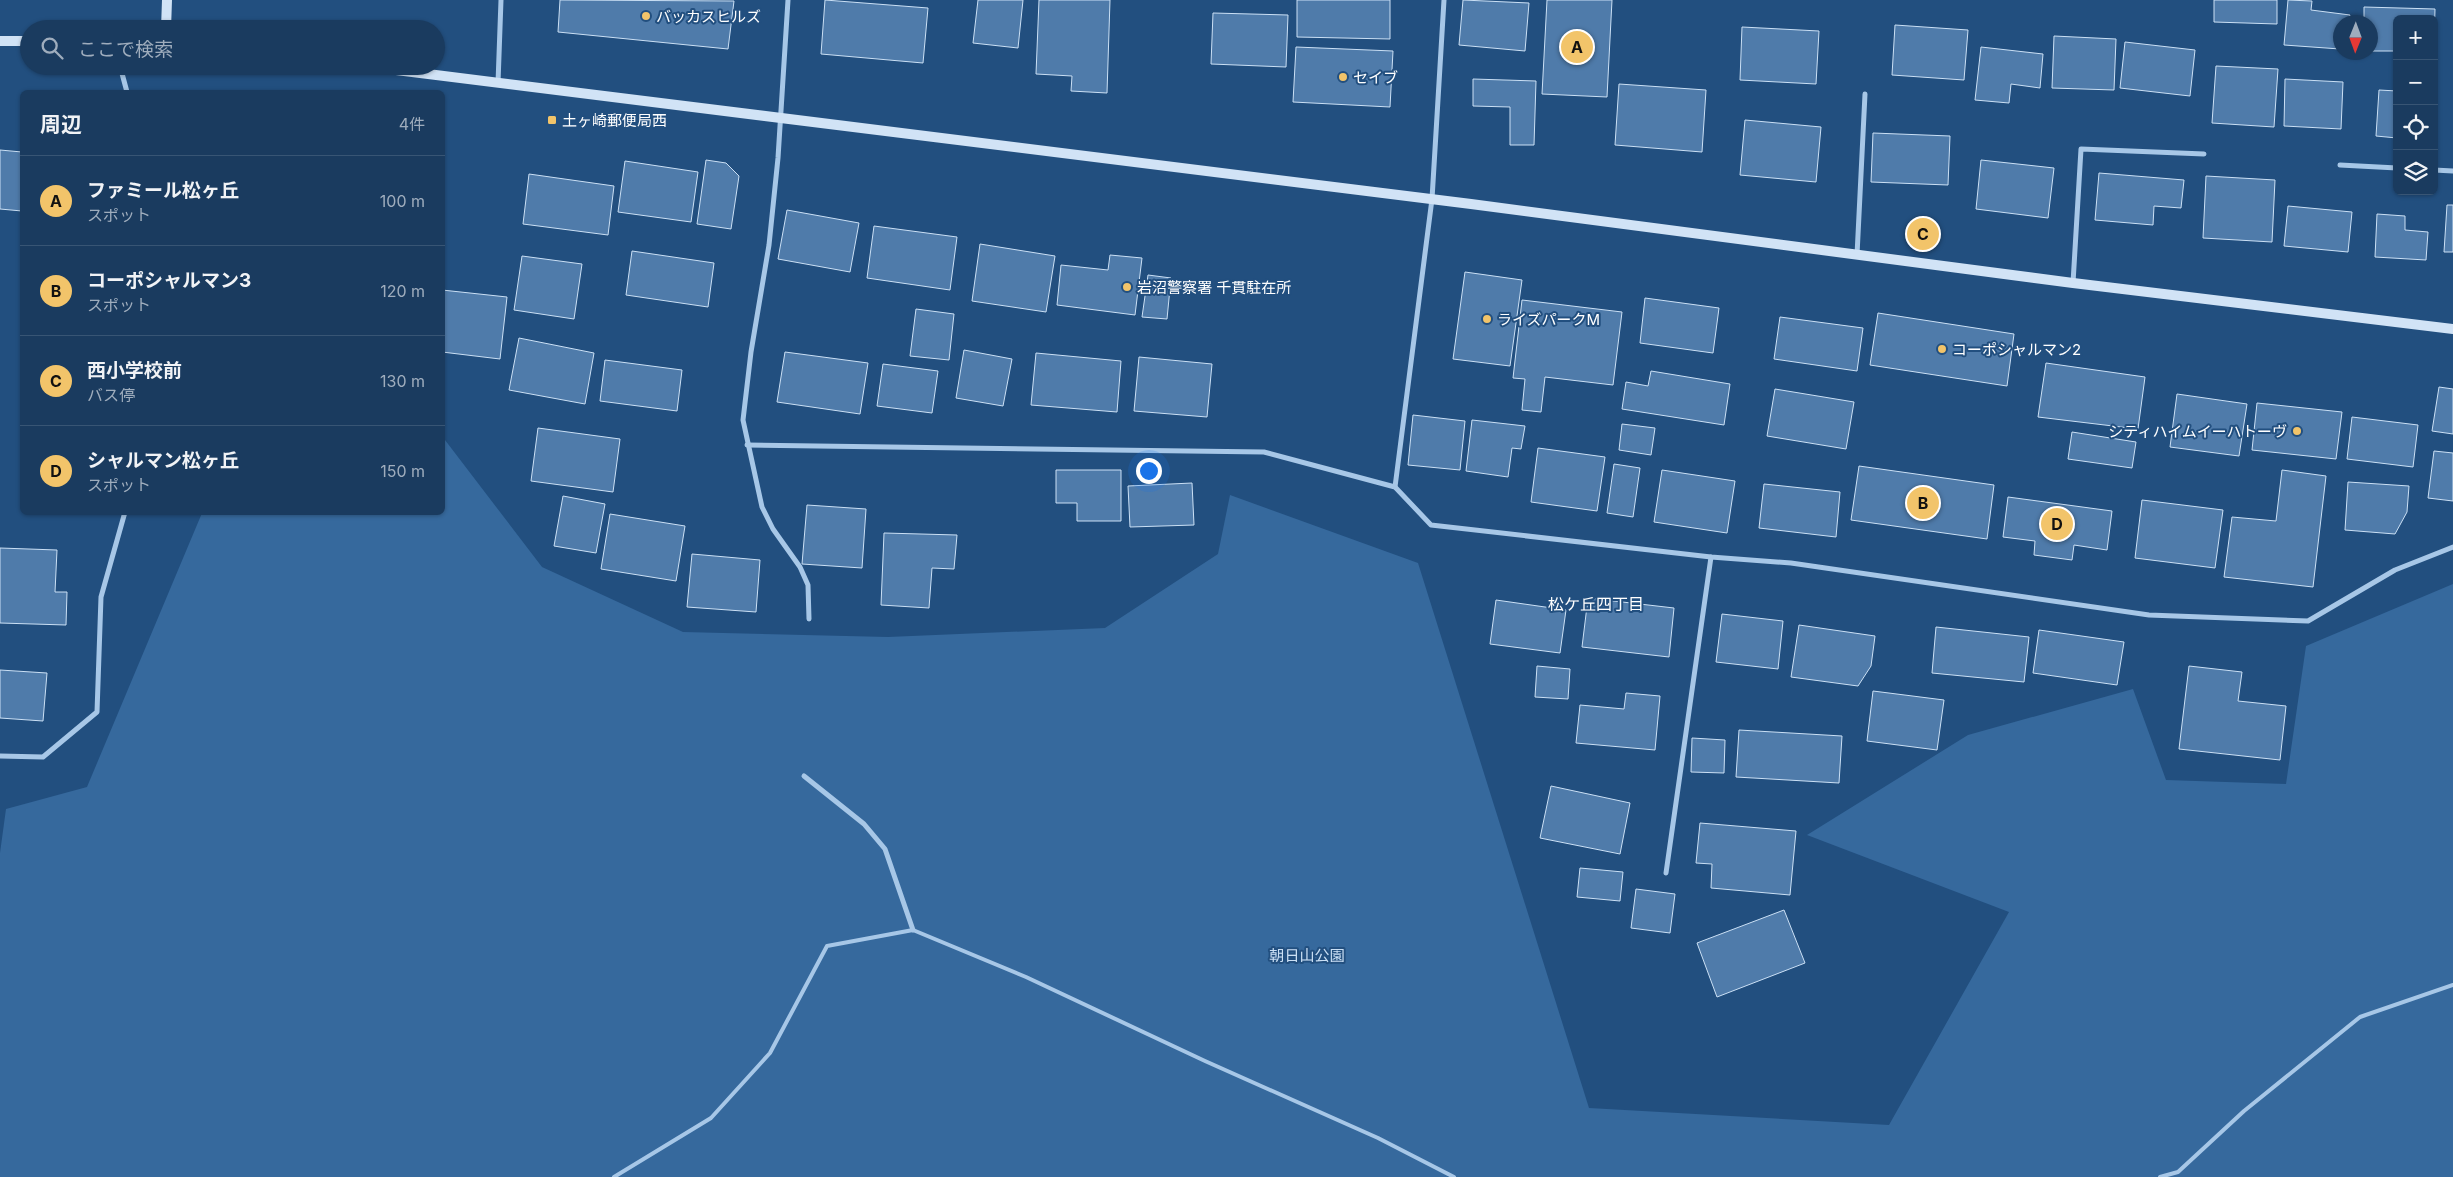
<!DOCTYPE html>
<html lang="ja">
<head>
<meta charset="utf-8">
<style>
	body { margin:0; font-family:Inter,"Noto Sans JP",sans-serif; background:#274668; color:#f1f3f6 }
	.controls { position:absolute; right:15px; top:15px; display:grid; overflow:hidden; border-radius:8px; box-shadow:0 1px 4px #0004 }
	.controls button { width:45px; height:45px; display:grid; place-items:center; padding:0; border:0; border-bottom:1px solid #385574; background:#1a3b5f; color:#f1f3f6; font:25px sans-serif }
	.compass { position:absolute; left:2333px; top:15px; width:45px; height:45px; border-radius:50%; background:#1a3b5f; box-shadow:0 1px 4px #0004; rotate:181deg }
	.you { position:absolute; left:1148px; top:470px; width:18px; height:18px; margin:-12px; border:4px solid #fff; border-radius:50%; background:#1a73e8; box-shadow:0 0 0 8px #1a73e833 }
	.badge { display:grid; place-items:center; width:32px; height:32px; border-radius:50%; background:#f2c46a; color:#111; font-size:16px; font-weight:700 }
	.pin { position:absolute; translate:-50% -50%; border:2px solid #fff; box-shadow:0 1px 5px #0006 }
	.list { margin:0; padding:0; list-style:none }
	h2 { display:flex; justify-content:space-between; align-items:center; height:65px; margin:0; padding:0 20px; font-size:21px }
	h2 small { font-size:16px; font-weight:400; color:#9fadbd }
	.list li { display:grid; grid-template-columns:32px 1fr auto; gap:15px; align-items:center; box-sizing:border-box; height:90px; padding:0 20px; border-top:1px solid #385574 }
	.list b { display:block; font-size:19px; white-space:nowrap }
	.list p { margin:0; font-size:16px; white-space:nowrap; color:#9fadbd }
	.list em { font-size:16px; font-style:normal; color:#9fadbd }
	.icon { flex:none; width:28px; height:28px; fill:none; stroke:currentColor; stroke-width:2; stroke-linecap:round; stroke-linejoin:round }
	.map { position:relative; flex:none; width:2453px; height:1177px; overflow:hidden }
	.search { position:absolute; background:#1a3b5f; box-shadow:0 1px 4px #0004; left:20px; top:20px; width:425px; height:55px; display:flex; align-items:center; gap:12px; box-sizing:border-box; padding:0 18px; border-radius:28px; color:#9fadbd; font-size:19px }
	.panel { position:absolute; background:#1a3b5f; box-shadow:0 1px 4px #0004; left:20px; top:90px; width:425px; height:425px; border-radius:8px }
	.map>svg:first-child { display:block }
	.green { fill:#36699d }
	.building { fill:#4f7baa; stroke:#cbe0f5 }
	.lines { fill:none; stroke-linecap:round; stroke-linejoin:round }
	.lane { stroke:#a7c7e7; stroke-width:4 }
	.street { stroke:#a7c7e7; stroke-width:5 }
	.secondary { stroke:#d1e3f6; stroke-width:10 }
	.poi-dot { fill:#f2c46a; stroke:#224f7f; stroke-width:2 }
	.labels { text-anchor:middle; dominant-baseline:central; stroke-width:4; stroke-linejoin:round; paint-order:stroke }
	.poi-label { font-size:15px; fill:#fff; stroke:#224f7f; text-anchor:start }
	.park-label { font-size:15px; fill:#cbe0f5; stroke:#224f7f }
	.neighbourhood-label { font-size:16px; fill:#fff; stroke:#224f7f }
</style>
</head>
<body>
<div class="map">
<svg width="2453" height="1177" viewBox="0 0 2453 1177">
	<rect width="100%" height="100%" fill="#224f7f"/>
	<polygon class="green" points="443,439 445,440 542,567 683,632 888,637 1105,628 1218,554 1230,495 1418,563 1589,1108 1889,1125 2009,912 1807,835 1968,735 2133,689 2166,780 2286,784 2306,646 2453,584 2453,1177 0,1177 0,853 6,809 87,787 202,513 442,512"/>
	<g class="building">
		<polygon points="560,0 734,1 728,49 558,32"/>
		<polygon points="825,0 928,8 923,63 821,54"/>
		<polygon points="978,0 1023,0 1018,48 973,43"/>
		<polygon points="1039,0 1110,0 1107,93 1071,91 1072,76 1036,74"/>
		<polygon points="1297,0 1390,0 1390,39 1297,37"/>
		<polygon points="1463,0 1529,3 1525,51 1459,45"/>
		<polygon points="1547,0 1612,0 1607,97 1542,94"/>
		<polygon points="2214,0 2277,0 2277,24 2214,22"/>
		<polygon points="2288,0 2312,1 2311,10 2350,15 2349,22 2340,22 2340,49 2284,45"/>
		<polygon points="2364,7 2435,9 2434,45 2434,19 2397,19 2397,51 2370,51 2370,22 2364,22"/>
		<polygon points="1213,13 1288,15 1286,67 1211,64"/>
		<polygon points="1895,25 1968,30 1964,80 1892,75"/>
		<polygon points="1742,27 1819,31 1816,84 1740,80"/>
		<polygon points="2054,36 2116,39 2114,90 2052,88"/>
		<polygon points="2125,42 2195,50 2190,96 2120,88"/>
		<polygon points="1296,47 1393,51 1390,107 1293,102"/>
		<polygon points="1981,47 2043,54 2040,88 2011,84 2009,103 1975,100"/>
		<polygon points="2216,66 2278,69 2274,127 2212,123"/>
		<polygon points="1473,79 1536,81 1534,145 1510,145 1510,107 1473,106"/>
		<polygon points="2285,79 2343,82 2341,129 2284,126"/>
		<polygon points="1619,84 1706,90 1702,152 1615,145"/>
		<polygon points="2379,90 2397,91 2397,138 2376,136"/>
		<polygon points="1745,120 1821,127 1816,182 1740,175"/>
		<polygon points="1873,133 1950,136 1948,185 1871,182"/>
		<polygon points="0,150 22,152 22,211 0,209"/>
		<polygon points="706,160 726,163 739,176 731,229 697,224"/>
		<polygon points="1981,160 2054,168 2048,218 1976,209"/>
		<polygon points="625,161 698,172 691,222 618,212"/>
		<polygon points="2099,173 2184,180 2181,208 2154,206 2153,225 2095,220"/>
		<polygon points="529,174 614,186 608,235 523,224"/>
		<polygon points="2206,176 2275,180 2272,242 2203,238"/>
		<polygon points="2447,205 2453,205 2453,252 2444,252"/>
		<polygon points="2288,206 2352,212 2348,252 2284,246"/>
		<polygon points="787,210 859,223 850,272 778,259"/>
		<polygon points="2377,214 2405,216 2405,230 2428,232 2426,260 2375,257"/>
		<polygon points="874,226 957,237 950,290 867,278"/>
		<polygon points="980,244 1055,256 1046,312 972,301"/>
		<polygon points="632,251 714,263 708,307 626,295"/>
		<polygon points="1110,255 1142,258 1135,315 1057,305 1061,265 1108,270"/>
		<polygon points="522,256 582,264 574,319 514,310"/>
		<polygon points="1465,272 1522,280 1510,366 1453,359"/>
		<polygon points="1148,275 1171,278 1167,319 1142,317"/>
		<polygon points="442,290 507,297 500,359 442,352"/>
		<polygon points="1645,298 1719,308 1713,353 1640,343"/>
		<polygon points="1522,300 1622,312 1613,385 1545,377 1541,412 1522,410 1525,379 1513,378"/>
		<polygon points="916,309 954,314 949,360 910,356"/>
		<polygon points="1878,313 2014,334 2007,386 1870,365"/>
		<polygon points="1780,317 1863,328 1857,371 1774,359"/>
		<polygon points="519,338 594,353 585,404 509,390"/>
		<polygon points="964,350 1012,359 1003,406 956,398"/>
		<polygon points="785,352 868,363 860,414 777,402"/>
		<polygon points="1036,353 1121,361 1117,412 1031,405"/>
		<polygon points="1139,357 1212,364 1207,417 1134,411"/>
		<polygon points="605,360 682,370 677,411 600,401"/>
		<polygon points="2046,363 2145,377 2138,429 2038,417"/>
		<polygon points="883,364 938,371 932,413 877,406"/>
		<polygon points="1651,371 1730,384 1724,425 1622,409 1626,382 1648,386"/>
		<polygon points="2439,387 2453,389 2453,434 2432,431"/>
		<polygon points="1775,389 1854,402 1846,449 1767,436"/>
		<polygon points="2177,394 2247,404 2239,456 2170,447"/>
		<polygon points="2257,403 2342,412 2336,459 2252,450"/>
		<polygon points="1413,415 1465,421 1460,470 1408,465"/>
		<polygon points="2352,417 2418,425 2413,467 2347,459"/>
		<polygon points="1472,420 1525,426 1521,449 1512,448 1508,477 1466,471"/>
		<polygon points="1622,424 1655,428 1651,455 1619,450"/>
		<polygon points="538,428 620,439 613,492 531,481"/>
		<polygon points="2072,432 2136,442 2132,468 2068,459"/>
		<polygon points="1538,448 1605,457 1597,511 1531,502"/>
		<polygon points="2434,451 2453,453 2453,501 2428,498"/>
		<polygon points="1614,464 1640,468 1633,517 1607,513"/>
		<polygon points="1859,466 1994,485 1987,539 1851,520"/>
		<polygon points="1056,470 1121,470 1121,521 1077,521 1077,503 1056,503"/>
		<polygon points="1662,470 1735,481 1727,533 1654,522"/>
		<polygon points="2282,470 2326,476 2313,587 2224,577 2232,517 2276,521"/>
		<polygon points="2348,482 2409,486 2407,512 2395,534 2345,530"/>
		<polygon points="1192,483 1194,525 1130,527 1128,486"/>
		<polygon points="1764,484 1840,492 1836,537 1759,528"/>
		<polygon points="563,496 605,504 596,553 554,546"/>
		<polygon points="2008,497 2112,511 2107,550 2074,545 2072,560 2034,555 2035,541 2003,537"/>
		<polygon points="2142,500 2223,510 2215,568 2135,558"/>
		<polygon points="807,505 866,509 862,568 802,564"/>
		<polygon points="610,514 685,526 676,581 601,569"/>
		<polygon points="884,533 957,535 954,569 932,568 929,608 881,605"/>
		<polygon points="0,548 57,550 55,592 67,592 66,625 0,623"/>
		<polygon points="692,554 760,560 756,612 687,607"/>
		<polygon points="1588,598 1674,608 1669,657 1582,647"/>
		<polygon points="1496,600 1566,610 1560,653 1490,644"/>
		<polygon points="1722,614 1783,621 1778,669 1716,662"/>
		<polygon points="1799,625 1875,636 1871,666 1858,686 1791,677"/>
		<polygon points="1936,627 2029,637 2024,682 1932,673"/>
		<polygon points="2039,630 2124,642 2117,685 2033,673"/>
		<polygon points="1537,666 1570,669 1568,699 1535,697"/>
		<polygon points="2189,666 2242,672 2238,701 2286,706 2280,760 2179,749"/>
		<polygon points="0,670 47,673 43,721 0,718"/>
		<polygon points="1873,691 1944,700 1937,750 1867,741"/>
		<polygon points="1626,693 1660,696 1655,750 1576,743 1580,705 1624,709"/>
		<polygon points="1739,730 1842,736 1839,783 1736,777"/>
		<polygon points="1692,738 1725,740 1724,773 1691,772"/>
		<polygon points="1551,786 1630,803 1620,854 1540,838"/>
		<polygon points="1700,823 1796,831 1790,895 1711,888 1712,864 1696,863"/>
		<polygon points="1580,868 1623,872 1620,901 1577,897"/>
		<polygon points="1636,889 1675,894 1670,933 1631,928"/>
		<polygon points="1784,910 1805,963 1717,997 1697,943"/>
	</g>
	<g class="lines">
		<g class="lane">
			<polyline points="614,1177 711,1118 770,1053 827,946 913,930 1026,977 1205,1061 1378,1138 1454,1177"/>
			<polyline points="2160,1177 2178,1172 2244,1111 2360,1017 2453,985"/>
		</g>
		<g class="street">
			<polyline points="788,0 778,158 769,245 751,352 743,420 762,507 773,529 800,567 808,585 809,619"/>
			<polyline points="120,66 127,92"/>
			<polyline points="498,83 501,0"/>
			<polyline points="2340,165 2397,168"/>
			<polyline points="2434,170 2453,171"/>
			<polyline points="1857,255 1865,94"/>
			<polyline points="2073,283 2081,149 2204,154"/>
			<polyline points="747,445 1264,452 1395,487 1431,525 1711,557 1791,563 2149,615 2308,621 2395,570 2453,547"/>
			<polyline points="1395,487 1432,199 1444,0"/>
			<polyline points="0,756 43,757 97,712 101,597 125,512"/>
			<polyline points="804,776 864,824 885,849 913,930"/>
			<polyline points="1666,873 1711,557"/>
		</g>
		<g class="secondary">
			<polyline points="166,29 167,0"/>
			<polyline points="0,41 29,41"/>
			<polyline points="364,66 1471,204 2073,283 2453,329"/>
		</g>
	</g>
	<g class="poi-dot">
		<circle cx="646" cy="16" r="5"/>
		<circle cx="1343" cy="77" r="5"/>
		<rect x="547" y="115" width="10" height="10" rx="2.5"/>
		<circle cx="1127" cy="287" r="5"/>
		<circle cx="1487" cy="319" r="5"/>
		<circle cx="1942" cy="349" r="5"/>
		<circle cx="2297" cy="431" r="5"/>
	</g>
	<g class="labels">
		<g class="poi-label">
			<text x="656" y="16">バッカスヒルズ</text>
			<text x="1353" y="77">セイブ</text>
			<text x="562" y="120">土ヶ崎郵便局西</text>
			<text x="1137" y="287">岩沼警察署 千貫駐在所</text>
			<text x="1497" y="319">ライズパークM</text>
			<text x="1952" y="349">コーポシャルマン2</text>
			<text x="2287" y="431" text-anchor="end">シティハイムイーハトーヴ</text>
		</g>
		<g class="park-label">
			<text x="1307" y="955">朝日山公園</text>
		</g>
		<g class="neighbourhood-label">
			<text x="1596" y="604">松ケ丘四丁目</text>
		</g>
	</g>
</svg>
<div class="controls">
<button>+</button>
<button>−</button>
<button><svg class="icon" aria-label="locate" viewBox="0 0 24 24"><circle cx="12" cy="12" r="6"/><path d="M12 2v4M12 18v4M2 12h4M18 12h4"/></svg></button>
<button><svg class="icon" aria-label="layers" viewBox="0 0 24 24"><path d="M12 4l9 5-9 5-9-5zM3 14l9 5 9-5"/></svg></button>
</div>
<svg class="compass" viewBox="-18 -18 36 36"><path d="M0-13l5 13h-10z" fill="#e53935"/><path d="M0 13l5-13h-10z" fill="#9fadbd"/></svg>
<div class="you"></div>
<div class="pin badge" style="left:1577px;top:47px">A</div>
<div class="pin badge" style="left:1923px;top:503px">B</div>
<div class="pin badge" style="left:1923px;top:234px">C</div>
<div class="pin badge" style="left:2057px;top:524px">D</div>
<div class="search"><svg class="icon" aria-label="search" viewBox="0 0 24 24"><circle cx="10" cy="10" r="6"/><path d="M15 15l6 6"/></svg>ここで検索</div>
<section class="panel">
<h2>周辺<small>4件</small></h2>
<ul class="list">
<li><span class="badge">A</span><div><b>ファミール松ヶ丘</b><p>スポット</p></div><em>100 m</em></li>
<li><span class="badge">B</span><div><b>コーポシャルマン3</b><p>スポット</p></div><em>120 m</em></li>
<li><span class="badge">C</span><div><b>西小学校前</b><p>バス停</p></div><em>130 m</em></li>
<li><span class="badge">D</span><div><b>シャルマン松ヶ丘</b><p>スポット</p></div><em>150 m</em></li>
</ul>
</section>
</div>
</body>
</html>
